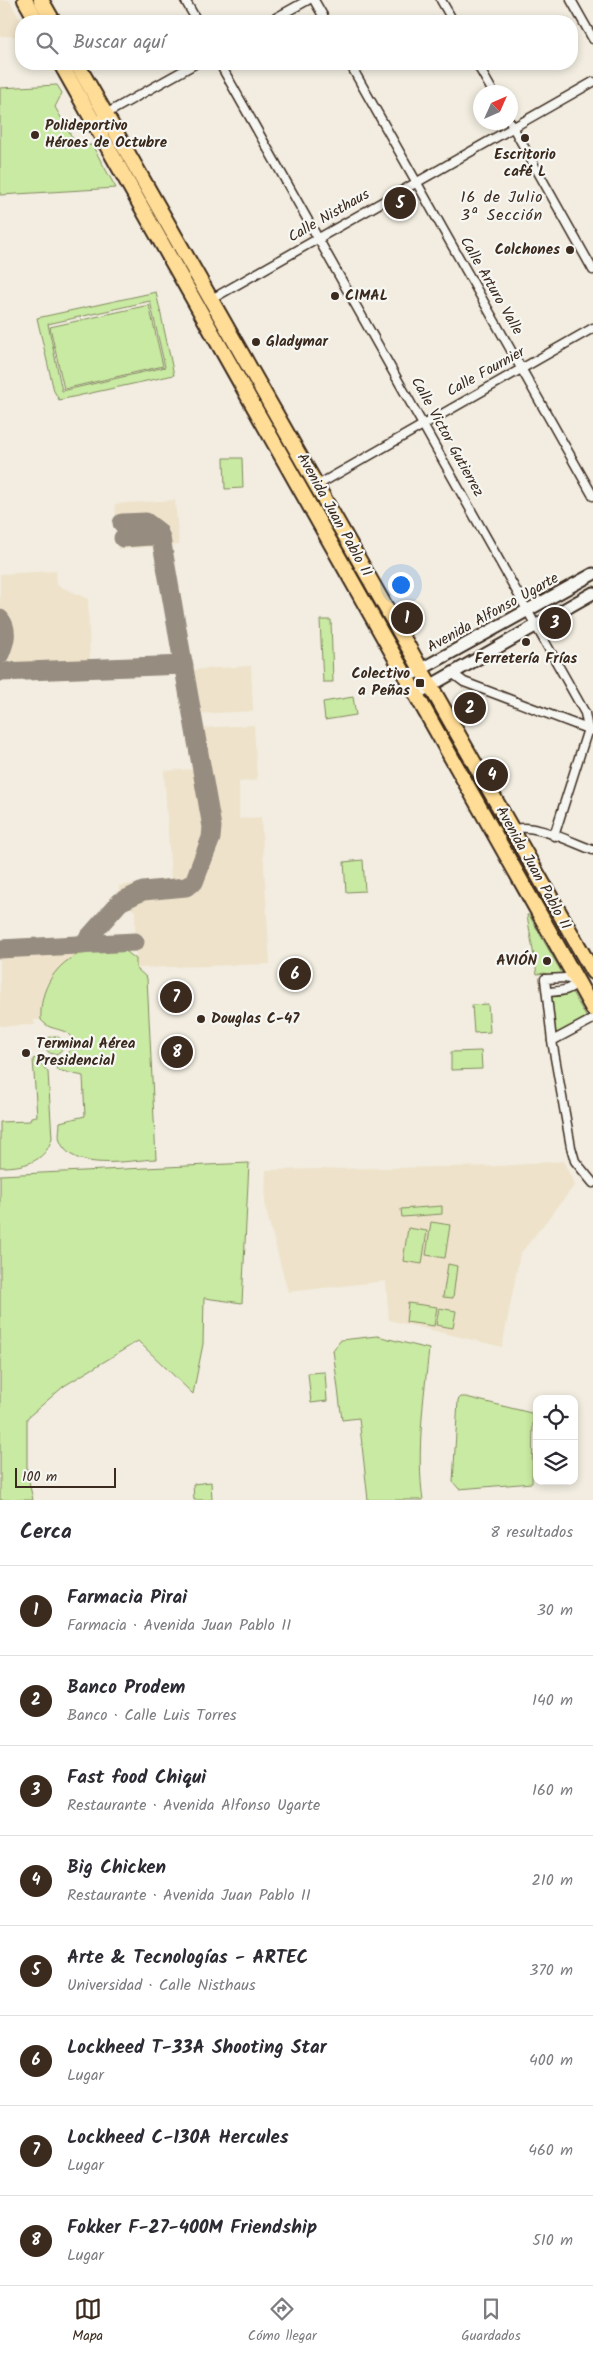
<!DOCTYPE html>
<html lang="es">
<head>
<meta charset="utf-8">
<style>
	body { margin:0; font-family:Kalam,sans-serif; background:#f7f7f7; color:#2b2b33 }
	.controls { position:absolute; right:15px; bottom:15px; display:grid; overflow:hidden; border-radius:10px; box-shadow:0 2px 8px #0003 }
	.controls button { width:45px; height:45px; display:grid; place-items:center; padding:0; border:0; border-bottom:1px solid #e1e1e2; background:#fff; color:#2b2b33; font:25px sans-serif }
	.compass { position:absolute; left:473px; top:85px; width:45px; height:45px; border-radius:50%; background:#fff; box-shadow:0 2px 8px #0003; rotate:45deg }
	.scale { position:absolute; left:15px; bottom:12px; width:101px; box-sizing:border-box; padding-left:5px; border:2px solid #3b2a1e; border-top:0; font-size:14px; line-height:18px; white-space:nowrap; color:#3b2a1e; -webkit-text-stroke:4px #f6f6f2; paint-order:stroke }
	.you { position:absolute; left:400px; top:584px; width:18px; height:18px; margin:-12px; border:4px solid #fff; border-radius:50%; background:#1a73e8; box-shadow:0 0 0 8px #1a73e833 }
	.badge { display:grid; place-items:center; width:32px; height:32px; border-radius:50%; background:#3b2a1e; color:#fff; font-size:16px; font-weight:700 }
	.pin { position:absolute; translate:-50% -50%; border:2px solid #fff; box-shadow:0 1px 5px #0006 }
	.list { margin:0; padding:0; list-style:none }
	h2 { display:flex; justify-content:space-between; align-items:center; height:65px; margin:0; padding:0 20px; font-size:21px }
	h2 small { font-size:16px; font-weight:400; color:#7c7c81 }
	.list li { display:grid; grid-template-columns:32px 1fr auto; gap:15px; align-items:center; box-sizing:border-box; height:90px; padding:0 20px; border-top:1px solid #e1e1e2 }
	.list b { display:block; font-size:19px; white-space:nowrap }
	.list p { margin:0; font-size:16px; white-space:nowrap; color:#7c7c81 }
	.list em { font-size:16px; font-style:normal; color:#7c7c81 }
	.icon { flex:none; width:28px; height:28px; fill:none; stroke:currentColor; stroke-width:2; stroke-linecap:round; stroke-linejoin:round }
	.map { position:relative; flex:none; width:593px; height:1500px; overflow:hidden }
	.search { position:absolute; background:#fff; box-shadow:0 2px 8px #0003; left:15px; right:15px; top:15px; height:55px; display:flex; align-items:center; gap:12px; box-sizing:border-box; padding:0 18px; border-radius:20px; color:#7c7c81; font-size:19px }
	.sheet { height:785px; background:#fff }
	nav { display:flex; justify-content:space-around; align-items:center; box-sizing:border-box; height:70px; border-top:1px solid #e1e1e2; background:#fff; font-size:14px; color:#7c7c81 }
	nav a { display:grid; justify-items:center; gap:2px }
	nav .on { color:#3b2a1e }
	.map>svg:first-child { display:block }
	.built { fill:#eee2ca }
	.green { fill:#c9eaa2; stroke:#828a60; fill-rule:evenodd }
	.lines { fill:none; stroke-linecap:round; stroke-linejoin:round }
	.taxiway { stroke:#968c7f; stroke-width:19 }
	.minor-casing { stroke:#3b2a1e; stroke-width:11 }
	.secondary-casing { stroke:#3b2a1e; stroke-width:15 }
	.trunk-casing { stroke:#3b2a1e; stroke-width:18 }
	.minor { stroke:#f6f6f2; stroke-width:8 }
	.secondary { stroke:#f6f6f2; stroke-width:11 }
	.trunk { stroke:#ffdd96; stroke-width:14 }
	.poi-dot { fill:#3b2a1e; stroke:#f6f6f2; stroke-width:2 }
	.labels { text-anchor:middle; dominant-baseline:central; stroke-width:4.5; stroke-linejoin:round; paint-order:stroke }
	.poi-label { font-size:15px; font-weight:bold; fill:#3b2a1e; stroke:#f6f6f2; text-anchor:start }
	.street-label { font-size:15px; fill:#3b2a1e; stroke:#f6f6f2 }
	.neighbourhood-label { font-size:16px; letter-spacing:1px; fill:#3b2a1e; stroke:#f6f6f2 }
</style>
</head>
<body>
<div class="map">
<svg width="593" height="1500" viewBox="0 0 593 1500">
	<rect width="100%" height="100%" fill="#f2ede0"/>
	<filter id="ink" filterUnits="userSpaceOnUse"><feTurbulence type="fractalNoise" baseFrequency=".02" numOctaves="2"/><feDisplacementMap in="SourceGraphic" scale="10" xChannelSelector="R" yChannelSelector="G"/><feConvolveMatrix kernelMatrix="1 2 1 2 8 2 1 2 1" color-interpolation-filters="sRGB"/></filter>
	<g filter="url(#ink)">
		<g class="built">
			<polygon points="0,0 9,0 21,21 21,36 0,36"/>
			<polygon points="175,500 179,545 118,549 115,504"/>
			<polygon points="56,571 57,585 88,599 90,662 0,664 0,574"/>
			<polygon points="251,666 253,711 197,714 189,670"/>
			<polygon points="254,725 257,780 239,782 239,819 261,817 270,964 136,968 135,911 120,902 119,886 171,878 164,771 196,769 206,821 216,820 200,728"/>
			<polygon points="85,951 66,962 46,985 41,1005 41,1020 34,1020 35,1025 0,1026 0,956"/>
			<polygon points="563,1161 575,1185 520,1254 502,1347 389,1320 386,1281 288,1292 265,1207 266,1170 502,1166"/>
		</g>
		<g class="green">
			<polygon points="57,85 62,93 55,107 77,146 92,145 116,188 0,195 0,88"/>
			<path d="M156 292 174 375 59 400 54 391 37 318ZM150 301 165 367 62 391 48 324Z"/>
			<polygon points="149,305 163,366 64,389 50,327"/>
			<polygon points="224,458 242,458 243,488 225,489"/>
			<polygon points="320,620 331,620 333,682 323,682"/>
			<polygon points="353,697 356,715 325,720 323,702"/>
			<polygon points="363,860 365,891 346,892 344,862"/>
			<polygon points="527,915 529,915 562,973 562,975 550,977 545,973 537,974"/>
			<path d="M123 949 136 959V968L147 978 156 1159C129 1160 72 1173 60 1141 58 1136 60 1128 60 1122L85 1116 83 1076 57 1070 55 1062C62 1060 68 1057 70 1050 77 1031 61 1031 50 1027 47 1026 43 1022 41 1020 39 990 55 962 84 952 95 948 111 949 123 949Z"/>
			<polygon points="572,992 587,1018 556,1034 551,997"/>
			<polygon points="488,1004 490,1032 474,1033 472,1005"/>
			<circle cx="54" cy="1045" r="9"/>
			<polygon points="481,1051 482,1069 451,1070 451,1052"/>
			<path d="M36 1058 48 1072 52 1138C45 1163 23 1167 0 1167V1122L30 1121 31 1117 37 1116 33 1059Z"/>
			<polygon points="249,1163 242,1303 204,1298 203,1344 193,1394 138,1341 64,1386 27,1418 27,1472 33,1500 0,1500 0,1175"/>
			<polygon points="442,1206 442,1214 402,1217 401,1209"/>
			<polygon points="431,1222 450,1225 445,1258 426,1255"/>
			<polygon points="408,1228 427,1231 422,1264 403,1261"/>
			<polygon points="448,1264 457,1266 453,1298 443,1297"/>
			<polygon points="408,1303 437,1307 434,1326 406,1322"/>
			<polygon points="439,1308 456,1311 453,1328 436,1325"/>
			<path d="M377 1336 429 1349C424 1397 416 1452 423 1500H368L359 1418 342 1420 333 1350 341 1340Z"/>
			<polygon points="325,1372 327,1401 311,1403 308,1373"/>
			<polygon points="461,1397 466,1397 531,1413 533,1417 532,1483 459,1489 453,1482 458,1400"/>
			<polygon points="211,1482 212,1500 194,1500 193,1484"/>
		</g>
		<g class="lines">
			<g class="taxiway">
				<polyline points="123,538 150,536 161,538"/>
				<path d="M0 619C9 630 5 642 0 654"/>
				<polyline points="0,672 184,665"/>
				<polyline points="82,945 120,902 143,891 186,887 194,882 211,838 212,827 161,538 158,531 146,522 122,523"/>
				<polyline points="0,949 135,942"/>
			</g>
			<g class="minor-casing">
				<g id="minor">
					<polyline points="185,0 197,21"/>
					<polyline points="314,0 326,21"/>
					<polyline points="441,0 453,21"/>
					<polyline points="571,0 593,39"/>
					<polyline points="270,21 308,0"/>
					<polyline points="220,64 585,713 588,729 554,836"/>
					<polyline points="350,64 593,496"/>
					<polyline points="477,64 493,92"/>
					<polyline points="102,116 195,64"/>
					<polyline points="510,122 593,270"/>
					<polyline points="210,300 593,82"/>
					<polyline points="316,486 593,328"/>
					<polyline points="452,673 464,682 593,731"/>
					<path d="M512 830C531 821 573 843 593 850"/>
					<polyline points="577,981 565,978 545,979 552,1041 571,1147 575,1161 593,1183"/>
					<path d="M547 992C559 991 570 992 577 981"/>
					<polyline points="552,1041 593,1019"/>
				</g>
			</g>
			<g class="secondary-casing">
				<g id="secondary">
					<polyline points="407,677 593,574"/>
					<polyline points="416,694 593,593"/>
				</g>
			</g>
			<g class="trunk-casing">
				<g id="trunk">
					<polyline points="25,0 37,21"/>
					<polyline points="41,0 53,21"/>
					<polyline points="61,64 593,1009"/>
					<polyline points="77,64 593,972"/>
				</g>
			</g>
			<use href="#minor" class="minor"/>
			<use href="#secondary" class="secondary"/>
			<use href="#trunk" class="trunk"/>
		</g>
	</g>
	<g class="poi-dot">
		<circle cx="35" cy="135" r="5"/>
		<circle cx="525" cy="138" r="5"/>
		<circle cx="570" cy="250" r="5"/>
		<circle cx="335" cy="296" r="5"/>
		<circle cx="256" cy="342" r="5"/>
		<circle cx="526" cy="642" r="5"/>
		<rect x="415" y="678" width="10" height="10" rx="2.5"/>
		<circle cx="547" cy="961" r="5"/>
		<circle cx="201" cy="1019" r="5"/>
		<circle cx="26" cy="1053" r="5"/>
	</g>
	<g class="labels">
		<g class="poi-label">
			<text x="45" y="126">Polideportivo<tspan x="45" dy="17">Héroes de Octubre</tspan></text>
			<text x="525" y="155" text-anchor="middle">Escritorio<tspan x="525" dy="17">café L</tspan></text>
			<text x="560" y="250" text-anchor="end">Colchones</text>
			<text x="345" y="296">CIMAL</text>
			<text x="266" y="342">Gladymar</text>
			<text x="526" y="659" text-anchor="middle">Ferretería Frías</text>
			<text x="410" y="674" text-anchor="end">Colectivo<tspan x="410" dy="17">a Peñas</tspan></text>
			<text x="537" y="961" text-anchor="end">AVIÓN</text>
			<text x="211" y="1019">Douglas C-47</text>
			<text x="36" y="1044">Terminal Aérea<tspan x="36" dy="17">Presidencial</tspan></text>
		</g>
		<g class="street-label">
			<text transform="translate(329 216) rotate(-30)">Calle Nisthaus</text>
			<text transform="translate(491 286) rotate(60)">Calle Arturo Valle</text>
			<text transform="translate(486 372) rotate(-29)">Calle Fournier</text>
			<text transform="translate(447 437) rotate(61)">Calle Victor Gutierrez</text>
			<text transform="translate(334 515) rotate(61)">Avenida Juan Pablo II</text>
			<text transform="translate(493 613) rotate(-29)">Avenida Alfonso Ugarte</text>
			<text transform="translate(533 868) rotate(61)">Avenida Juan Pablo II</text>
		</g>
		<g class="neighbourhood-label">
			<text x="502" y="197">16 de Julio<tspan x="502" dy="18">3ª Sección</tspan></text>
		</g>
	</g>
</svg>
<div class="controls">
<button><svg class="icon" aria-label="locate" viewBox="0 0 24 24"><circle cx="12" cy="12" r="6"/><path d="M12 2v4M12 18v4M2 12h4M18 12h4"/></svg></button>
<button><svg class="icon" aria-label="layers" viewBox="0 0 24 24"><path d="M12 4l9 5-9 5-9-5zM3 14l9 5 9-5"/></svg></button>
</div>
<svg class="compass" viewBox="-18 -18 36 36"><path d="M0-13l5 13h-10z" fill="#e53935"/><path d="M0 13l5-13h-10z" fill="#7c7c81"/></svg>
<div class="scale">100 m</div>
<div class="you"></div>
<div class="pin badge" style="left:407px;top:618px">1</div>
<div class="pin badge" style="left:470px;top:708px">2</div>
<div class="pin badge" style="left:555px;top:623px">3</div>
<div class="pin badge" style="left:492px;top:775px">4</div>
<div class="pin badge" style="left:400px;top:203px">5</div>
<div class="pin badge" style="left:295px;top:974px">6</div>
<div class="pin badge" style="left:176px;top:997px">7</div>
<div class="pin badge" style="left:177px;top:1052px">8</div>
<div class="search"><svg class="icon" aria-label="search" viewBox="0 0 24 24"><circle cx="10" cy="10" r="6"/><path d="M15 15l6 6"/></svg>Buscar aquí</div>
</div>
<section class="sheet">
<h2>Cerca<small>8 resultados</small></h2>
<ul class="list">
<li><span class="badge">1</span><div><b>Farmacia Pirai</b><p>Farmacia · Avenida Juan Pablo II</p></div><em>30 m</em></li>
<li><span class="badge">2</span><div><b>Banco Prodem</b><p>Banco · Calle Luis Torres</p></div><em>140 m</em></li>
<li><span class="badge">3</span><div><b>Fast food Chiqui</b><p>Restaurante · Avenida Alfonso Ugarte</p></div><em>160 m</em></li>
<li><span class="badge">4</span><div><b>Big Chicken</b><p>Restaurante · Avenida Juan Pablo II</p></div><em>210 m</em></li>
<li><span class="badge">5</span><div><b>Arte &amp; Tecnologías - ARTEC</b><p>Universidad · Calle Nisthaus</p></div><em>370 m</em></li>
<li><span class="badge">6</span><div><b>Lockheed T-33A Shooting Star</b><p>Lugar</p></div><em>400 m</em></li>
<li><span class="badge">7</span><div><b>Lockheed C-130A Hercules</b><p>Lugar</p></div><em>460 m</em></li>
<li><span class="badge">8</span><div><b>Fokker F-27-400M Friendship</b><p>Lugar</p></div><em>510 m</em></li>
</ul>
</section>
<nav>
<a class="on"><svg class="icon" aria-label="map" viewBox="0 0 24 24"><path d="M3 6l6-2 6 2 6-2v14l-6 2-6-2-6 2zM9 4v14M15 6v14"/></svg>Mapa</a>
<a><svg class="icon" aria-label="directions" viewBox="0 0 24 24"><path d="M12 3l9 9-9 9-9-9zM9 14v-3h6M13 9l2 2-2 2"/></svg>Cómo llegar</a>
<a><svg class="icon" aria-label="saved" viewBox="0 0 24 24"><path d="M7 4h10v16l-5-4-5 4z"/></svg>Guardados</a>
</nav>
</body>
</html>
